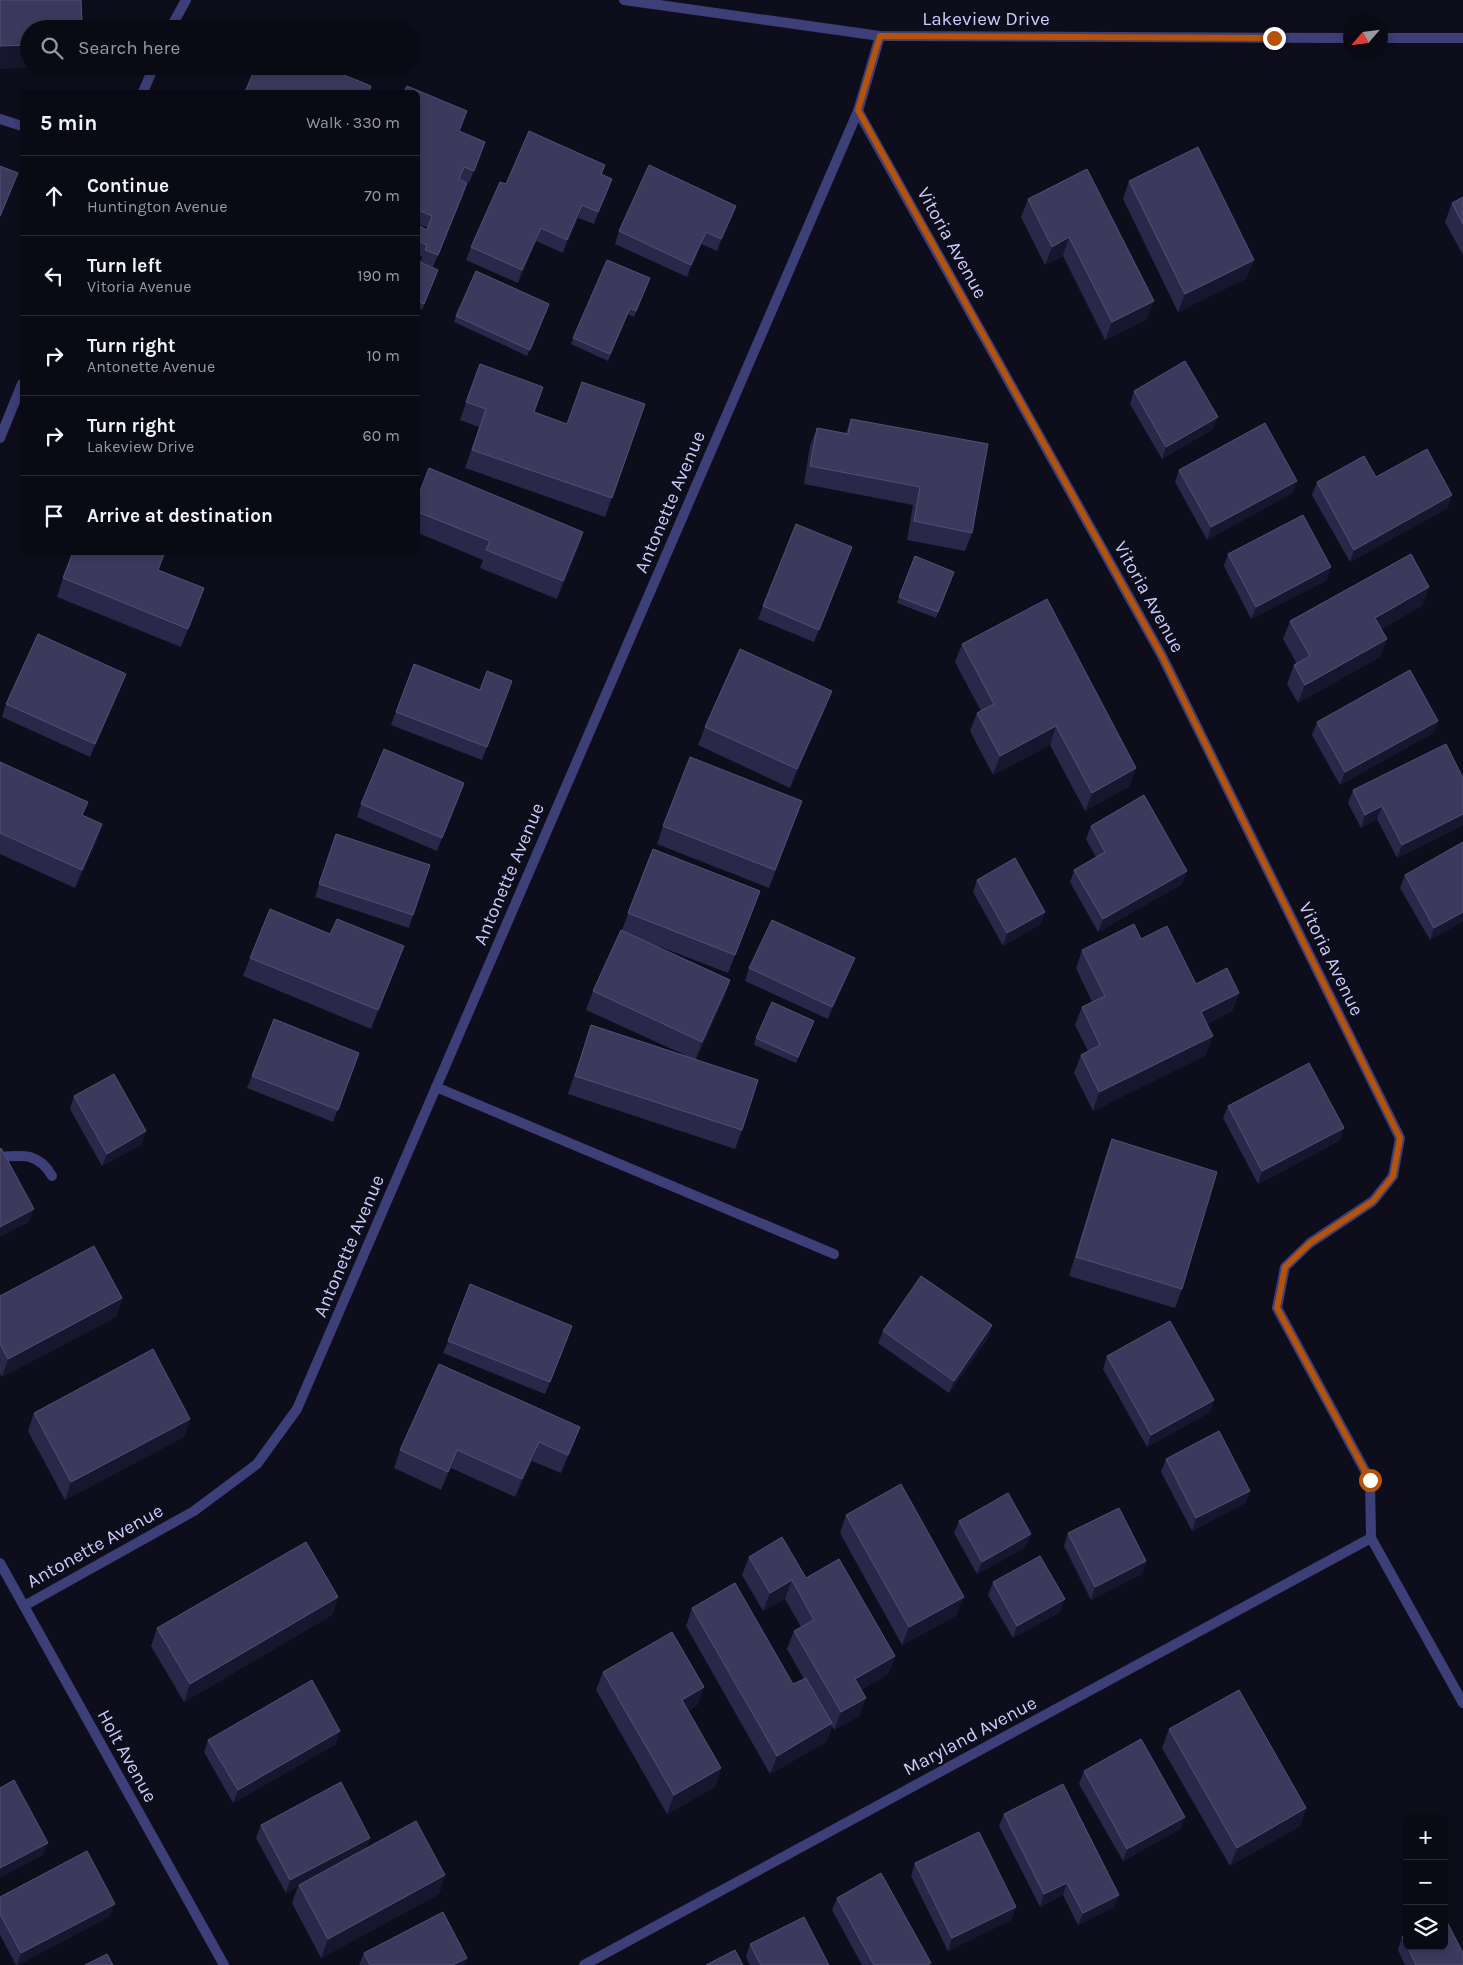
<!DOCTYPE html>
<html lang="en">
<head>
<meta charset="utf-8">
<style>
	body { margin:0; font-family:Karla,sans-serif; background:#181822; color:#f1f3f6 }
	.controls { position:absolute; right:15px; bottom:15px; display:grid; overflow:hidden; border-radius:8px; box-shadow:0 2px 8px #0003 }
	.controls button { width:45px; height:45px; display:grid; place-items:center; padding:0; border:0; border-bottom:1px solid #2a2b34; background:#0a0a15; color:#f1f3f6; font:25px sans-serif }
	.compass { position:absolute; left:1343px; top:15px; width:45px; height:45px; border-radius:50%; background:#0a0a15; box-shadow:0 2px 8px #0003; rotate:242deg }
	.stop { position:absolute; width:15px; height:15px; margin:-11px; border:4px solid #b45309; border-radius:50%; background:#fff }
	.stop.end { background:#b45309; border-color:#fff; box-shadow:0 1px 5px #0008 }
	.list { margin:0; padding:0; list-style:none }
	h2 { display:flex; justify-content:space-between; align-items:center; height:65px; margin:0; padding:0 20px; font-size:21px }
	h2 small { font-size:16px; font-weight:400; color:#999aa0 }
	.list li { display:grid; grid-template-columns:32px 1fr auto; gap:15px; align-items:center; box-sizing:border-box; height:80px; padding:0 20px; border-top:1px solid #2a2b34 }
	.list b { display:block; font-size:19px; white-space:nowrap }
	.list p { margin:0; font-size:16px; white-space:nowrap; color:#999aa0 }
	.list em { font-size:16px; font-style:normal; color:#999aa0 }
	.icon { flex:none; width:28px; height:28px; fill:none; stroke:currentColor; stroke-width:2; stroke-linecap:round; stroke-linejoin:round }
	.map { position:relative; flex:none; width:1463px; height:1965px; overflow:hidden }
	.search { position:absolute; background:#0a0a15; box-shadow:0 2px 8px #0003; left:20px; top:20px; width:400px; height:55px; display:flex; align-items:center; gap:12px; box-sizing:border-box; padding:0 18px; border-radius:28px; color:#999aa0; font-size:19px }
	.panel { position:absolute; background:#0a0a15; box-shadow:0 2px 8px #0003; left:20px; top:90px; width:400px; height:465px; border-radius:8px }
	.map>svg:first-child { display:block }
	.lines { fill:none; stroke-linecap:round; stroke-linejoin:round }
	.service { stroke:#3c3f78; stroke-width:10 }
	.minor { stroke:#3c3f78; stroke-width:10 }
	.wall { fill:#2a2749 }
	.shaded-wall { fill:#18152f }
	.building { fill:#3c395c; stroke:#525075 }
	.route { stroke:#b45309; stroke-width:6 }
	.labels { text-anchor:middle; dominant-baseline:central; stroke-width:5; stroke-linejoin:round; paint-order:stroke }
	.street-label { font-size:19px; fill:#cdccfb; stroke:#0e0d1c }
</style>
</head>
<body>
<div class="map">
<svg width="1463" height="1965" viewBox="0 0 1463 1965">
	<rect width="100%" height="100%" fill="#0e0d1c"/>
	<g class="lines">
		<g class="service">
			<polyline points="0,119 22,126"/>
			<polyline points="436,1087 834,1254"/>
			<path d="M0 1157C24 1155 39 1153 52 1176"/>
		</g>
		<g class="minor">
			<polyline points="624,0 880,36 1350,38"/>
			<polyline points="170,29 186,0"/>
			<polyline points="1380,38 1463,38"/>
			<polyline points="143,92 154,66"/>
			<polyline points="858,111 1162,656 1400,1138 1393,1176 1373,1201 1310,1243 1285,1267 1277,1308 1370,1480 1371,1538 1463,1703"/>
			<polyline points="0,438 22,384"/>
			<polyline points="0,1563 224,1965"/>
			<polyline points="24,1606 194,1511 257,1464 297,1409 858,111 880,36"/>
			<polyline points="584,1965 1371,1538"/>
		</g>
	</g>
	<g class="wall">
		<polygon points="418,92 467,111 459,131 485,142 469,183 463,181 463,195 433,267 420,262 422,257 418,255 418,225 427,230 428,228 418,224"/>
		<polygon points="605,165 602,174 608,191 594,224 578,218 563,253 536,241 518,283 466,260 471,247 506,184"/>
		<polygon points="1087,169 1147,319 1105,340 1063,256 1045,265 1021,217 1028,199"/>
		<polygon points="1129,181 1247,278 1178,312 1123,199"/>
		<polygon points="1463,197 1463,255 1445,222 1452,203"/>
		<polygon points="736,206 731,219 717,251 701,244 687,277 615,244 619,231"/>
		<polygon points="418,261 438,270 422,310 418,308"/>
		<polygon points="647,285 634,317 628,314 608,361 571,344 573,338"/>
		<polygon points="549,304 527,356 454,322 456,316"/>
		<polygon points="480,364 534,412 567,424 645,404 605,517 465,468 479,427 460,420"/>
		<polygon points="1134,391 1213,429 1162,459 1130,404"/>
		<polygon points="851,419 972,533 965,551 907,540 913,505 804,484 810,446 817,428 846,433"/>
		<polygon points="1179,470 1297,481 1292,493 1207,540 1175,482"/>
		<polygon points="1376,477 1448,508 1350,562 1312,495 1317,482"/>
		<polygon points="418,496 583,532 577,551 557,599 480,568 483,560 418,533"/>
		<polygon points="852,547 814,642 758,619 763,606"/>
		<polygon points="1228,554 1327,580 1251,619 1224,566"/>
		<polygon points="915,556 954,572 936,618 897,603"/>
		<polygon points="158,570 204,588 181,647 57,597 63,578"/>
		<polygon points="1423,605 1381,629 1387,639 1380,657 1298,703 1287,684 1294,665 1297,664 1283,639 1290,621"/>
		<polygon points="962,644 1130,786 1085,811 1050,745 993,775 970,731 977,713 981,711 955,662"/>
		<polygon points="414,664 480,690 512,681 482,760 391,725"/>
		<polygon points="126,674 121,687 90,757 2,717 6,704"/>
		<polygon points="825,709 790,788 698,745 705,727"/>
		<polygon points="1438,721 1433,733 1340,785 1312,735 1317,722"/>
		<polygon points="0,762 83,816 102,824 96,843 75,888 0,854"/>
		<polygon points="1463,778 1463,825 1397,858 1377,819 1361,828 1348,803 1353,790"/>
		<polygon points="464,783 437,851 357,817 361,804"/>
		<polygon points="802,801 769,888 657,844 663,826"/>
		<polygon points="1091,826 1187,871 1182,884 1098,932 1070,882 1074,870 1096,857 1086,839"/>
		<polygon points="336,834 413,915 409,928 315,897"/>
		<polygon points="653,849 753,909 728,973 645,941 730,980 724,998 696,1059 742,1130 735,1149 568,1094 591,1025 687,1056 586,1010 593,991 622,930"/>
		<polygon points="1405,875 1463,921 1430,940 1400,888"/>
		<polygon points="977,880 1041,924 1003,946 973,892"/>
		<polygon points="330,934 397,965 371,1029 243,976 250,958"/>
		<polygon points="1141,939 1196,984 1239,993 1232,1011 1207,1024 1206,1055 1093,1111 1074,1073 1081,1055 1088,1051 1075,1025 1082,1007 1092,1002 1076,968 1082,950"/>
		<polygon points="749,968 850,970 828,1019 745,981"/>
		<polygon points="814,1021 796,1063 754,1045 756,1038"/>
		<polygon points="359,1053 333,1122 247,1088 252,1076"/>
		<polygon points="74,1096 142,1144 102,1166 70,1109"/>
		<polygon points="1228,1106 1344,1128 1339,1141 1258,1184 1223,1118"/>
		<polygon points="1112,1139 1182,1289 1175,1308 1069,1276 1105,1158"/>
		<polygon points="0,1296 122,1298 116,1317 2,1377 0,1374"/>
		<polygon points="992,1325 988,1338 949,1393 878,1343 883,1331"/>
		<polygon points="568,1338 545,1394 443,1353 448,1341"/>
		<polygon points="1107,1356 1214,1400 1210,1412 1147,1447 1103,1369"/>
		<polygon points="34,1413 190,1419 184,1437 65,1500 28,1431"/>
		<polygon points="580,1427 573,1445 561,1473 532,1461 515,1497 451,1468 441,1490 394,1468 400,1450"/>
		<polygon points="1166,1459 1250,1491 1245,1503 1192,1531 1161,1472"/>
		<polygon points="846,1515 957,1615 902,1645 840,1533"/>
		<polygon points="959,1521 1026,1547 977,1574 954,1533"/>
		<polygon points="1068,1533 1146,1561 1142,1574 1091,1600 1064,1546"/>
		<polygon points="749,1557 806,1578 895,1656 888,1674 861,1690 866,1698 859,1716 834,1730 832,1726 826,1742 770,1774 686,1626 692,1608 793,1684 804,1679 787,1649 794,1631 801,1627 785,1599 763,1611 742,1575"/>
		<polygon points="993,1582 1060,1612 1013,1638 988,1595"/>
		<polygon points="338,1597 332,1615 184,1702 151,1646 157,1628"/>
		<polygon points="603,1672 704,1687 697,1705 688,1711 721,1768 715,1787 667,1814 596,1690"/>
		<polygon points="1169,1729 1306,1808 1300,1826 1230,1866 1162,1748"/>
		<polygon points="208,1740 336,1744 233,1803 204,1752"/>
		<polygon points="1084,1771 1185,1817 1180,1829 1123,1861 1079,1784"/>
		<polygon points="1004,1814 1119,1895 1114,1907 1078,1925 1063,1895 1040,1907 999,1826"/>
		<polygon points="261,1825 370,1838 366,1848 445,1875 439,1894 321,1958 292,1903 298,1886 286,1893 256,1838"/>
		<polygon points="915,1863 1016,1907 1011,1920 948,1951 911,1876"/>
		<polygon points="0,1897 110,1916 18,1965 16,1965 0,1935"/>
		<polygon points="837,1898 930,1965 862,1965 832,1910"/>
		<polygon points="1402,1937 1463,1965 1405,1965 1398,1950"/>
		<polygon points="750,1944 829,1965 750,1965 746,1957"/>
		<polygon points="364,1953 464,1965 359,1965"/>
	</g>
	<g class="shaded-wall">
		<polygon points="82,23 80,29 52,29 53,25"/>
		<polygon points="29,45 29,66 45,67 0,69 0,46"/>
		<polygon points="18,173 11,192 0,219 0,216"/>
		<polygon points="612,179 608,191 594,224 598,212"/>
		<polygon points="467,183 463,195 433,267 438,255"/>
		<polygon points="582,205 578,218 563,253 567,240"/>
		<polygon points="736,206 731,219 717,251 721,239"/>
		<polygon points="541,228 536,241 518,283 522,270"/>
		<polygon points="706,232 701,244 687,277 691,265"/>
		<polygon points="1069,237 1063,256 1045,265 1052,247"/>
		<polygon points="1254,260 1247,278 1178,312 1185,294"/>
		<polygon points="1154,301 1147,319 1105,340 1112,322"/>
		<polygon points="1218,417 1213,429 1162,459 1166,447"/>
		<polygon points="1297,481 1292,493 1207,540 1211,527"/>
		<polygon points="1452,495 1448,508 1350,562 1354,550"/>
		<polygon points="583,532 577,551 557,599 563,581"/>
		<polygon points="1331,567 1327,580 1251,619 1256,607"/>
		<polygon points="1429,587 1423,605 1368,636 1375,618"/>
		<polygon points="204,588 198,607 181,647 188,629"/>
		<polygon points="1387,639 1380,657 1298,703 1305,685"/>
		<polygon points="126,674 121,687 90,757 95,744"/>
		<polygon points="832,691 825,709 790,788 797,769"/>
		<polygon points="1438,721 1433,733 1340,785 1345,772"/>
		<polygon points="1056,726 1050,745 993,775 1000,756"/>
		<polygon points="1136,768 1130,786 1085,811 1092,793"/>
		<polygon points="464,783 460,796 437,851 442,838"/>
		<polygon points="1382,806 1377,819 1361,828 1365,815"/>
		<polygon points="1463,814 1463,825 1397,858 1402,845"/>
		<polygon points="102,824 96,843 75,888 82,870"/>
		<polygon points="1187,871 1182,884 1098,932 1103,919"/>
		<polygon points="1045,912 1041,924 1003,946 1007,933"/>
		<polygon points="1463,912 1463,921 1430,940 1434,928"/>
		<polygon points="404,946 397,965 371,1029 378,1010"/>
		<polygon points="855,958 850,970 828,1019 832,1007"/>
		<polygon points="730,980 724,998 695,1060 702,1042"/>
		<polygon points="1239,993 1232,1011 1194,1030 1201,1012"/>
		<polygon points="1213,1036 1206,1055 1093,1111 1099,1092"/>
		<polygon points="1344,1128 1339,1141 1258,1184 1262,1171"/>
		<polygon points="146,1131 142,1144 102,1166 107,1154"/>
		<polygon points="34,1209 29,1222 0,1237 0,1227"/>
		<polygon points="122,1298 116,1317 2,1377 8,1359"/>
		<polygon points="992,1325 988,1338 949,1393 954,1381"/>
		<polygon points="1214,1400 1210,1412 1147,1447 1151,1435"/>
		<polygon points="190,1419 184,1437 65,1500 71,1482"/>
		<polygon points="580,1427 573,1445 561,1473 568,1455"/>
		<polygon points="539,1442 532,1461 515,1497 522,1479"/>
		<polygon points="457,1450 451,1468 441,1490 448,1472"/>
		<polygon points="1250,1491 1245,1503 1192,1531 1196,1518"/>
		<polygon points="1031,1534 1026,1547 977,1574 982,1562"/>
		<polygon points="1146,1561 1142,1574 1091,1600 1095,1587"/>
		<polygon points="792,1580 785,1599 763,1611 770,1593"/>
		<polygon points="338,1597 332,1615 184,1702 190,1684"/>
		<polygon points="964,1597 957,1615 902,1645 909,1627"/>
		<polygon points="1065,1599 1060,1612 1013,1638 1017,1626"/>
		<polygon points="895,1656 888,1674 848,1698 855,1679"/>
		<polygon points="704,1687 697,1705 675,1718 682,1700"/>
		<polygon points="866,1698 859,1716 834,1730 841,1712"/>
		<polygon points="832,1723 826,1742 770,1774 777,1756"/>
		<polygon points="340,1731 336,1744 233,1803 238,1790"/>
		<polygon points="721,1768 715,1787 667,1814 674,1795"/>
		<polygon points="1306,1808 1300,1826 1230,1866 1237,1848"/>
		<polygon points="1185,1817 1180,1829 1123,1861 1127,1849"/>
		<polygon points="370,1838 366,1850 299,1885 298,1886 286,1893 290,1880"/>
		<polygon points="48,1843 43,1855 0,1878 0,1868"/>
		<polygon points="445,1875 439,1894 321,1958 328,1939"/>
		<polygon points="1067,1883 1063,1895 1040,1907 1044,1894"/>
		<polygon points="1119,1895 1114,1907 1078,1925 1083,1913"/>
		<polygon points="115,1904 110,1916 18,1965 17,1965 21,1953"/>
		<polygon points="1016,1907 1011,1920 948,1951 952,1938"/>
		<polygon points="467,1958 464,1965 453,1965"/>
	</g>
	<g class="building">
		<polygon points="0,0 81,0 82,23 53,25 53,29 29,29 29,45 0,46"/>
		<polygon points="256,66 322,66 371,86 369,92 245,92"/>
		<polygon points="407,86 467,111 459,131 485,142 474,171 464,167 459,179 467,183 438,255 425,250 427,245 418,241 418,225 427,230 432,216 418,210 418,92 404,92"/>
		<polygon points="529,131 605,165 601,174 612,179 598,212 582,205 567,240 541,228 522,270 471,247 500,182 506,184"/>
		<polygon points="1198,147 1254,260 1185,294 1129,181"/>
		<polygon points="649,165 736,206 721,239 706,232 691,265 619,231"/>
		<polygon points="0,166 18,173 0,216"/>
		<polygon points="1087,169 1154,301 1112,322 1069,237 1052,247 1028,199"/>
		<polygon points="1463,197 1463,224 1452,203"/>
		<polygon points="607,260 650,278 636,311 630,308 610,354 573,338"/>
		<polygon points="418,261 438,270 424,304 418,301"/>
		<polygon points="476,271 549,304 530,350 456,316"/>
		<polygon points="1185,361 1218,417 1166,447 1134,391"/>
		<polygon points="480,364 543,387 534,412 567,424 582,382 645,404 612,498 472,450 486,409 466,402"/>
		<polygon points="851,419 988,444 972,533 914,521 920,487 810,466 817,428 848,434"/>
		<polygon points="1265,423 1297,481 1211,527 1179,470"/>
		<polygon points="1427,449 1452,495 1354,550 1317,482 1364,456 1376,477"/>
		<polygon points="429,468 583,532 563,581 486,550 490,541 418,512 418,496"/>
		<polygon points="1303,515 1331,567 1256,607 1228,554"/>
		<polygon points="796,524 852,547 819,630 763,606"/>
		<polygon points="73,552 165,552 158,570 204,588 188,629 63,578"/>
		<polygon points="1411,554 1429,587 1375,618 1387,639 1305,685 1294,665 1310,656 1290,621"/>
		<polygon points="915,556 954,572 938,612 899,597"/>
		<polygon points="1047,599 1136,768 1092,793 1056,726 1000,756 977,713 994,704 962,644"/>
		<polygon points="38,634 126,674 95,744 6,704"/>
		<polygon points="740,649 832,691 797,769 705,727"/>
		<polygon points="414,664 480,690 487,671 512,681 487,747 396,712"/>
		<polygon points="1410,670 1438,721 1345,772 1317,722"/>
		<polygon points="1446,744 1463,778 1463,814 1402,845 1382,806 1365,815 1353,790"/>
		<polygon points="384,749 464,783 442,838 361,804"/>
		<polygon points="690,757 802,801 775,870 663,826"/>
		<polygon points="0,762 88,802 82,815 102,824 82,870 0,833"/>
		<polygon points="1144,795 1187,871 1103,919 1074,870 1105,852 1091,826"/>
		<polygon points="336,834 430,865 413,915 319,884"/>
		<polygon points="1463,842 1463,912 1434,928 1405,875"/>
		<polygon points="653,849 760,891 735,955 628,913"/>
		<polygon points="1015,858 1045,912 1007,933 977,880"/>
		<polygon points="270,909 330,934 337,919 404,946 378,1010 250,958"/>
		<polygon points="772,920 855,958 832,1007 749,968"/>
		<polygon points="1134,924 1141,939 1167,926 1196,984 1227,968 1239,993 1201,1012 1213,1036 1099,1092 1081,1055 1100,1045 1082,1007 1105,996 1082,950"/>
		<polygon points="621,930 730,980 702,1042 593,991"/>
		<polygon points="772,1002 814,1021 798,1057 756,1038"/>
		<polygon points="274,1019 359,1053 338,1110 252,1076"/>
		<polygon points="591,1025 758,1080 742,1130 575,1076"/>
		<polygon points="1309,1063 1344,1128 1262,1171 1228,1106"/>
		<polygon points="114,1074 146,1131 107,1154 74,1096"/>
		<polygon points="1112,1139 1217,1172 1182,1289 1076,1257"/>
		<polygon points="1,1148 34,1209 0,1227 0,1149"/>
		<polygon points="94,1246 122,1298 8,1359 0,1344 0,1296"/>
		<polygon points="921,1276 992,1325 954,1381 883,1331"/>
		<polygon points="470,1284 572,1326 550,1382 448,1341"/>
		<polygon points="1170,1321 1214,1400 1151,1435 1107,1356"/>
		<polygon points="153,1349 190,1419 71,1482 34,1413"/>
		<polygon points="439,1364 580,1427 568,1455 539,1442 522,1479 457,1450 448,1472 400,1450"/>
		<polygon points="1219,1431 1250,1491 1196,1518 1166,1459"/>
		<polygon points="901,1484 964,1597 909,1627 846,1515"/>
		<polygon points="1008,1493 1031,1534 982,1562 959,1521"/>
		<polygon points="1119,1508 1146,1561 1095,1587 1068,1533"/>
		<polygon points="782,1537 806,1578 839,1559 895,1656 855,1679 866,1698 841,1712 794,1631 814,1620 792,1580 770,1593 749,1557"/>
		<polygon points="306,1542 338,1597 190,1684 157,1628"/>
		<polygon points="1040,1556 1065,1599 1017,1626 993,1582"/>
		<polygon points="735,1583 793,1684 806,1678 832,1723 777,1756 692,1608"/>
		<polygon points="672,1632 704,1687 682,1700 721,1768 674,1795 603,1672"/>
		<polygon points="312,1680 340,1731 238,1790 208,1740"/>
		<polygon points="1239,1690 1306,1808 1237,1848 1169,1729"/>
		<polygon points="1141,1739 1185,1817 1127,1849 1084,1771"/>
		<polygon points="14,1780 48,1843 0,1868 0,1788"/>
		<polygon points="341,1782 370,1838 290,1880 261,1825"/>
		<polygon points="1063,1784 1119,1895 1083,1913 1067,1883 1044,1894 1004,1814"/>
		<polygon points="416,1821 445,1875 328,1939 299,1885"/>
		<polygon points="979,1832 1016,1907 952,1938 915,1863"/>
		<polygon points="87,1851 115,1904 21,1953 0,1914 0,1897"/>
		<polygon points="881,1873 931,1963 927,1965 874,1965 837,1898"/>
		<polygon points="443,1912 467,1958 453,1965 370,1965 364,1953"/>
		<polygon points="1444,1916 1463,1953 1463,1965 1416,1965 1407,1946 1444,1946"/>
		<polygon points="804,1917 829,1965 761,1965 750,1944"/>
		<polygon points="1407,1935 1407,1946 1402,1937"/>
		<polygon points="735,1950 743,1965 706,1965"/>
		<polygon points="107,1954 113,1965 85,1965"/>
	</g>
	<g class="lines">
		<polyline class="route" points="1274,38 880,36 858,110 1162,656 1400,1138 1393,1176 1373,1201 1310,1243 1285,1267 1277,1308 1370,1480"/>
	</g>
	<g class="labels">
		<g class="street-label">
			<text x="986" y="19">Lakeview Drive</text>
			<text transform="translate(952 243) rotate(61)">Vitoria Avenue</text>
			<text transform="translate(670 502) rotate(-67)">Antonette Avenue</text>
			<text transform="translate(1149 597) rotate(61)">Vitoria Avenue</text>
			<text transform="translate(509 874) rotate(-67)">Antonette Avenue</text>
			<text transform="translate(1331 959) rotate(64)">Vitoria Avenue</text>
			<text transform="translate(349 1246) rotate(-67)">Antonette Avenue</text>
			<text transform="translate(95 1546) rotate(-29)">Antonette Avenue</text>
			<text transform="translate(970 1736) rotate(-28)">Maryland Avenue</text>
			<text transform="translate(127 1756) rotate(61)">Holt Avenue</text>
		</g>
	</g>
</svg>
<div class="controls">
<button>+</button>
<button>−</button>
<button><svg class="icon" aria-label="layers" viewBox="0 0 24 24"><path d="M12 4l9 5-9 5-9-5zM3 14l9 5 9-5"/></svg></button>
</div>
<svg class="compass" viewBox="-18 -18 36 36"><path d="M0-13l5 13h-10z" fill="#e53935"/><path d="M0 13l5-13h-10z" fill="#999aa0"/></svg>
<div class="stop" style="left:1370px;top:1480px"></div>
<div class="stop end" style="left:1274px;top:38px"></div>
<div class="search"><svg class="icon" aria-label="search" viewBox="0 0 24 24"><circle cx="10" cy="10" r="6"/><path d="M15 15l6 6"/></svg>Search here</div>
<section class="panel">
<h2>5 min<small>Walk · 330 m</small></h2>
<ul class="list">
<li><svg class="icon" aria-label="ahead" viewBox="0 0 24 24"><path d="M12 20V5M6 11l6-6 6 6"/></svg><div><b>Continue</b><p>Huntington Avenue</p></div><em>70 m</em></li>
<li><svg class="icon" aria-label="left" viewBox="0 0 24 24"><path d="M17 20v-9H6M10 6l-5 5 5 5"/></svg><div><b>Turn left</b><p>Vitoria Avenue</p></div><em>190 m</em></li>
<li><svg class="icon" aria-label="right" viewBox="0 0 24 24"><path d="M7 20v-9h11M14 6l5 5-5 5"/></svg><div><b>Turn right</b><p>Antonette Avenue</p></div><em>10 m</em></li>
<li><svg class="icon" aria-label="right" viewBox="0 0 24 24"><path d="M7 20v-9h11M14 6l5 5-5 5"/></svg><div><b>Turn right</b><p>Lakeview Drive</p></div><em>60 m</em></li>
<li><svg class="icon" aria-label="arrive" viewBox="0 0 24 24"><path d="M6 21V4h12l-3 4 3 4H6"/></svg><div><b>Arrive at destination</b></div></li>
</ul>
</section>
</div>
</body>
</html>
